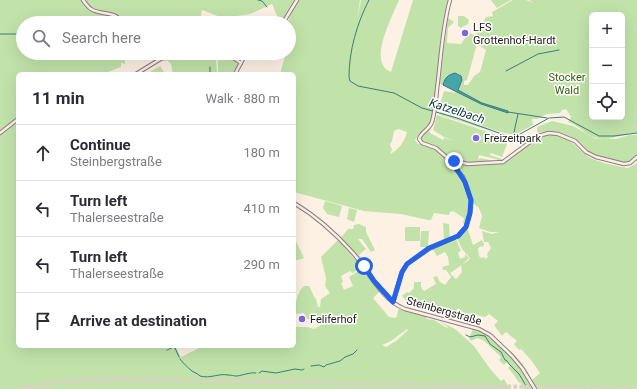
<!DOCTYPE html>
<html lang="en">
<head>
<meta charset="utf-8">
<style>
	body { margin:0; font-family:Roboto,sans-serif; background:#f2f2f3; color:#2b2b33 }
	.controls { position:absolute; right:12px; top:12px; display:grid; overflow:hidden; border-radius:6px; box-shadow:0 4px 16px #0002 }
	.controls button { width:36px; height:36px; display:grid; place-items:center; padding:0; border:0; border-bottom:1px solid #e1e1e2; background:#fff; color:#2b2b33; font:20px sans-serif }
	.stop { position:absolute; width:12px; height:12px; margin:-9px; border:3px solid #2563eb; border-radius:50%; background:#fff }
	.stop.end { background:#2563eb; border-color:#fff; box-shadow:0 1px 4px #0008 }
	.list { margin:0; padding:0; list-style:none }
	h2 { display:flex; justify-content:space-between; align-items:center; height:52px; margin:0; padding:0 16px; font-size:17px }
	h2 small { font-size:13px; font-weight:400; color:#7c7c81 }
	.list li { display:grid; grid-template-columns:26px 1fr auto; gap:12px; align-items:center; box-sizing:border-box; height:56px; padding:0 16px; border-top:1px solid #e1e1e2 }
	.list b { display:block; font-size:15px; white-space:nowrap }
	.list p { margin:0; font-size:13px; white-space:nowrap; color:#7c7c81 }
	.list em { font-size:13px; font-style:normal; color:#7c7c81 }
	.icon { flex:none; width:22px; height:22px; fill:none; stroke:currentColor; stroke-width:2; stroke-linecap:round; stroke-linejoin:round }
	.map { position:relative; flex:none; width:637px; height:389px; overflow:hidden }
	.search { position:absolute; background:#fff; box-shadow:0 4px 16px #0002; left:16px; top:16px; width:280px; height:44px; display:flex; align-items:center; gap:10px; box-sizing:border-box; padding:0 14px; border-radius:22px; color:#7c7c81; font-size:15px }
	.panel { position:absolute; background:#fff; box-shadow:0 4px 16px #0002; left:16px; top:72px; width:280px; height:276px; border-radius:6px }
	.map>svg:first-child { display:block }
	.green { fill:#c1e3aa; fill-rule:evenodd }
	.water { fill:#45a5a9; stroke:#3a7c7d }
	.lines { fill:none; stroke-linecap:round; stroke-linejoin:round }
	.stream { stroke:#3a7c7d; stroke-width:1 }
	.highway-tunnel { stroke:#dcd1c5; stroke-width:4; stroke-dasharray:4 2; stroke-linecap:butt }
	.secondary-casing { stroke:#8a8074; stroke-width:4.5 }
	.secondary { stroke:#ffecf0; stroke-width:2.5 }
	.route { stroke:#2563eb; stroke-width:5 }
	.poi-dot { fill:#8365e0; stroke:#fff; stroke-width:1.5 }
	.labels { text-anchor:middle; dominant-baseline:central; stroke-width:3; stroke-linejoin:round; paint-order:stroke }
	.poi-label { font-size:11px; fill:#201c17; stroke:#fff; text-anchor:start }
	.park-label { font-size:11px; fill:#375f06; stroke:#fff }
	.street-label { font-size:11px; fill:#201c17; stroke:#fff }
	.water-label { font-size:12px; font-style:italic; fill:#0c3a3b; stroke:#fff }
</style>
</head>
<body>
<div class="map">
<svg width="637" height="389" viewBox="0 0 637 389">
	<rect width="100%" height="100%" fill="#fdf1e4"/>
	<g class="green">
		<path d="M0 0H296L287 16 281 23H280L272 4 250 14 223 18 202 10 200 20 202 23H23V53H150L149 55 139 57 138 60 127 59 125 60V64L121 63V67L103 74H18V346H166L165 348 168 349 175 346 181 357 203 346H294V327H307L314 329 325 323 307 319 304 313 296 314C294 306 297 292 304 286H309C312 290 313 297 316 299L318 307H320L321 299 330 293 325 286 326 278 321 257 338 240 361 266 353 273 350 271 341 276 343 282 341 283 344 290 353 286 349 277 363 268 380 291 373 298 389 317 396 318 399 308 425 316 427 319 434 320 447 328 448 327 439 321 455 329 474 346 491 370 501 381 504 379 510 389H0ZM407 329 408 330 396 341 386 347 382 345 391 341Z"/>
		<path d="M298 0H360L357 20 361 0H399C393 15 373 52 384 67 385 69 389 71 391 72L413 0H448C440 27 440 57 437 85 436 97 435 111 431 122 428 130 419 132 415 140L418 144 433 147 451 164C457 162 462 165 469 165 477 166 497 165 505 162 524 153 533 130 558 135 573 138 580 154 593 159 604 164 617 166 628 168L637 163V389H542L539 385 535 388 525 369 501 344C514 352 526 366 532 380L540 373 531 360 521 349 519 350 514 344 517 341 506 332 502 336 494 325 498 321 489 314 485 317 468 313 465 314 458 308 451 320 443 318 444 307 410 305 402 296 407 292 409 293 414 288V282H421V287L424 291 436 284 433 277 437 276 440 282 445 285 451 277 446 270H443L442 267 449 265 448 257 445 252 437 256 432 248 456 239 461 251 458 252 460 259 465 257V254L469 258C467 261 453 272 450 273L456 279 462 272 461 265 468 261 470 258 462 249 457 238 465 229 468 230 473 245 482 240 484 244 483 247 481 246 478 248 479 256 481 258 484 257 485 259 488 257 487 254 491 248 488 242H484L482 231 492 234 499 232H490L479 228 482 216 479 208 474 204H469V212L466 225 463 223 464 218 453 211 450 212 449 215 434 213 431 220H428L401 214 364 211 294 192V74H280L286 53H289V44L295 30 289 25V23H287ZM398 129 407 132C405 141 398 151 390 154L392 150 390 144 392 141 394 131Z"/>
		<polygon points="491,0 511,0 497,8"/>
		<path d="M513 0H526L534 3 529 0H637V133C624 132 611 142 596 138 586 135 578 125 568 122L571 117 566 109 562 110 560 113 547 114 537 119H532L533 125 515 135C488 131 464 116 438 110L444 91 457 93 439 83 448 18 454 22 448 28 447 43 461 44 469 32 475 36 486 17 493 16 492 12ZM592 15H622V117H592ZM477 44 486 50 480 72 474 76 468 85H464V81L467 80ZM462 80 458 88 459 92 443 85Z"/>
		<polygon points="458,16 464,16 469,20 468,24 461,28 458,26"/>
		<polygon points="171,53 224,53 196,56"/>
		<polygon points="170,55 197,59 216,57 217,74 173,74 171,64 168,61 160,61 162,58"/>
		<path d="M218 56C226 56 235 56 238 65L233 74H218Z"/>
		<polygon points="160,66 165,74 151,74 151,71"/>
		<polygon points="440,112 490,129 491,131 441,115 439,114"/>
		<polygon points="437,115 509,139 502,157 491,153 490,155 505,160 499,161 496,159 479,155 478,160 480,158 495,161 468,163 457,159 451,159 436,146 423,142 420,138 432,125 433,125 429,132 430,133 443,140 444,138 454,141 444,137 433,130"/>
		<polygon points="552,121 573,126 596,139 616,139 630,135 637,135 637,155 631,160 623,163 597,156 591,153 573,139 558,132 550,131 537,133 537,127"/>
		<polygon points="325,201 342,206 339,217 327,214 323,208"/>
		<polygon points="349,208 357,210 354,222 347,219"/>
		<polygon points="443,223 449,224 450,238 444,241"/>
		<polygon points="359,224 366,227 366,232 375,250 371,252 362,239 358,239 366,249 359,255 362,259 360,260 340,239 348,229 353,229 354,225"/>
		<rect x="405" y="227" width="15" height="14"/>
		<polygon points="421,231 429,231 428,247 420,247"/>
		<polygon points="294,237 304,258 294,261"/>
		<path d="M473 329C492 334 514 356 524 373 527 378 529 384 533 389H524L520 382 519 383 514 375 508 368 510 366 507 362 504 365 499 360 501 357 483 340 477 338 471 341 469 338Z"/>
	</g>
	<path class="water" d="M455 73 461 76 462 80 458 90 482 103 508 111V113L481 104 443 85C445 77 448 75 455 73Z"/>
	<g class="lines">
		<g class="stream">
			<polyline points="258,0 262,1 267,7"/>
			<path d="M369 0C357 23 349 51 349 77L350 81 358 86 394 93 422 108 457 118 513 138 549 118"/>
			<polyline points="0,34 21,34 23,33"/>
			<polyline points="506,71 538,54 559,50"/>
			<polyline points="208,74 210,72 210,67"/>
			<polyline points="508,112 547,118"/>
			<polyline points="550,118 564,117 599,136 614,136 637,133"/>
			<polyline points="513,137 518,114"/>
			<polyline points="466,335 470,337 478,335 485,336 490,344 501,352 505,360 507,361 509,364 519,374 528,389"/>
			<polyline points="167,350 173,347 175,348 179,357"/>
			<path d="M180 359C183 363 187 367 192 371 195 373 197 373 200 376 210 379 219 373 228 375 232 375 233 376 237 376 244 375 250 372 256 373"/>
			<polyline points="311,366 319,365 324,367 326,365 340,361 345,357 353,354 357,350"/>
			<polyline points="259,373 262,371 276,373 295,369 302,370 304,369"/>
		</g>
		<polyline class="highway-tunnel" points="16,389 63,381 123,379 637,389"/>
		<g class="secondary-casing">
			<g id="secondary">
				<path d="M83 0C85 3 88 7 91 9 102 16 116 10 122 23"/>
				<path d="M450 0C442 28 441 59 437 89 436 100 435 112 432 122 429 130 421 132 419 139L422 143 436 148 452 162"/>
				<polyline points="283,23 297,0"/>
				<polyline points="153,53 191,57 229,55 241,63"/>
				<polyline points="136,74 167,55"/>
				<polyline points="235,74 243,59 249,53"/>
				<polyline points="0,133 18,119"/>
				<path d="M294 203C316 216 336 234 353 253 369 271 381 300 405 309L479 329 490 335 512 356 522 368 535 389"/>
				<polyline points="393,302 402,272 407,264 429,249 458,236 466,227 470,213 471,200 463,177 456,169 452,162 454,161 468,164 503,162 538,136 549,133 558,134 575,141 586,152 596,157 624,164 630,163 637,157"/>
			</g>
		</g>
		<use href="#secondary" class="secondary"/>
	</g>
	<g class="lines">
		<polyline class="route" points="364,266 374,281 393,302 402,272 407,264 429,248 458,236 466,227 470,213 471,200 465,182 452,162 454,161"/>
	</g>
	<g class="poi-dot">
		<circle cx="465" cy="33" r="4"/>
		<circle cx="476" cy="138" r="4"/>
		<circle cx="302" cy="319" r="4"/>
	</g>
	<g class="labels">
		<g class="poi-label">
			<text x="473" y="27">LFS<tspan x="473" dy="13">Grottenhof-Hardt</tspan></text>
			<text x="484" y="138">Freizeitpark</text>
			<text x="310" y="319">Feliferhof</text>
		</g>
		<g class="park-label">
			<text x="567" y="77">Stocker<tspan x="567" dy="13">Wald</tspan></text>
		</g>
		<g class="street-label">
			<text transform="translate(444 311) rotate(16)">Steinbergstraße</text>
		</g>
		<g class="water-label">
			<text transform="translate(457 111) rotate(18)">Katzelbach</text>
		</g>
	</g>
</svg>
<div class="controls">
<button>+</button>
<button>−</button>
<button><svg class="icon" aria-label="locate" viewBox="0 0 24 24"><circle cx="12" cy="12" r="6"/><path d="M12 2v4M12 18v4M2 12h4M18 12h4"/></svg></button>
</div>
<div class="stop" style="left:364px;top:266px"></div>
<div class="stop end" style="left:454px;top:161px"></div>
<div class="search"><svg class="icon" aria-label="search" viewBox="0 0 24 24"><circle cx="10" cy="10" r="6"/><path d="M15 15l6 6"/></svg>Search here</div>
<section class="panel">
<h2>11 min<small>Walk · 880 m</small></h2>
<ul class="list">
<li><svg class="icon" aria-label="ahead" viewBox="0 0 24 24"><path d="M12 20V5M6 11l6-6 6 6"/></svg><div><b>Continue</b><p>Steinbergstraße</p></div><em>180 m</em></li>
<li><svg class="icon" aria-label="left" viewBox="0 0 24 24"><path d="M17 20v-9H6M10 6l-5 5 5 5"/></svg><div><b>Turn left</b><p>Thalerseestraße</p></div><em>410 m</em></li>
<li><svg class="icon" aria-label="left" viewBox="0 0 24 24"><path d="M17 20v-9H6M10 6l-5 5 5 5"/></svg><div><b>Turn left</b><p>Thalerseestraße</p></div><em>290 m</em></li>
<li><svg class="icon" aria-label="arrive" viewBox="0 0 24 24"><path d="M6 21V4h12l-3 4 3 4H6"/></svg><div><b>Arrive at destination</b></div></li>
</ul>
</section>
</div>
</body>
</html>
